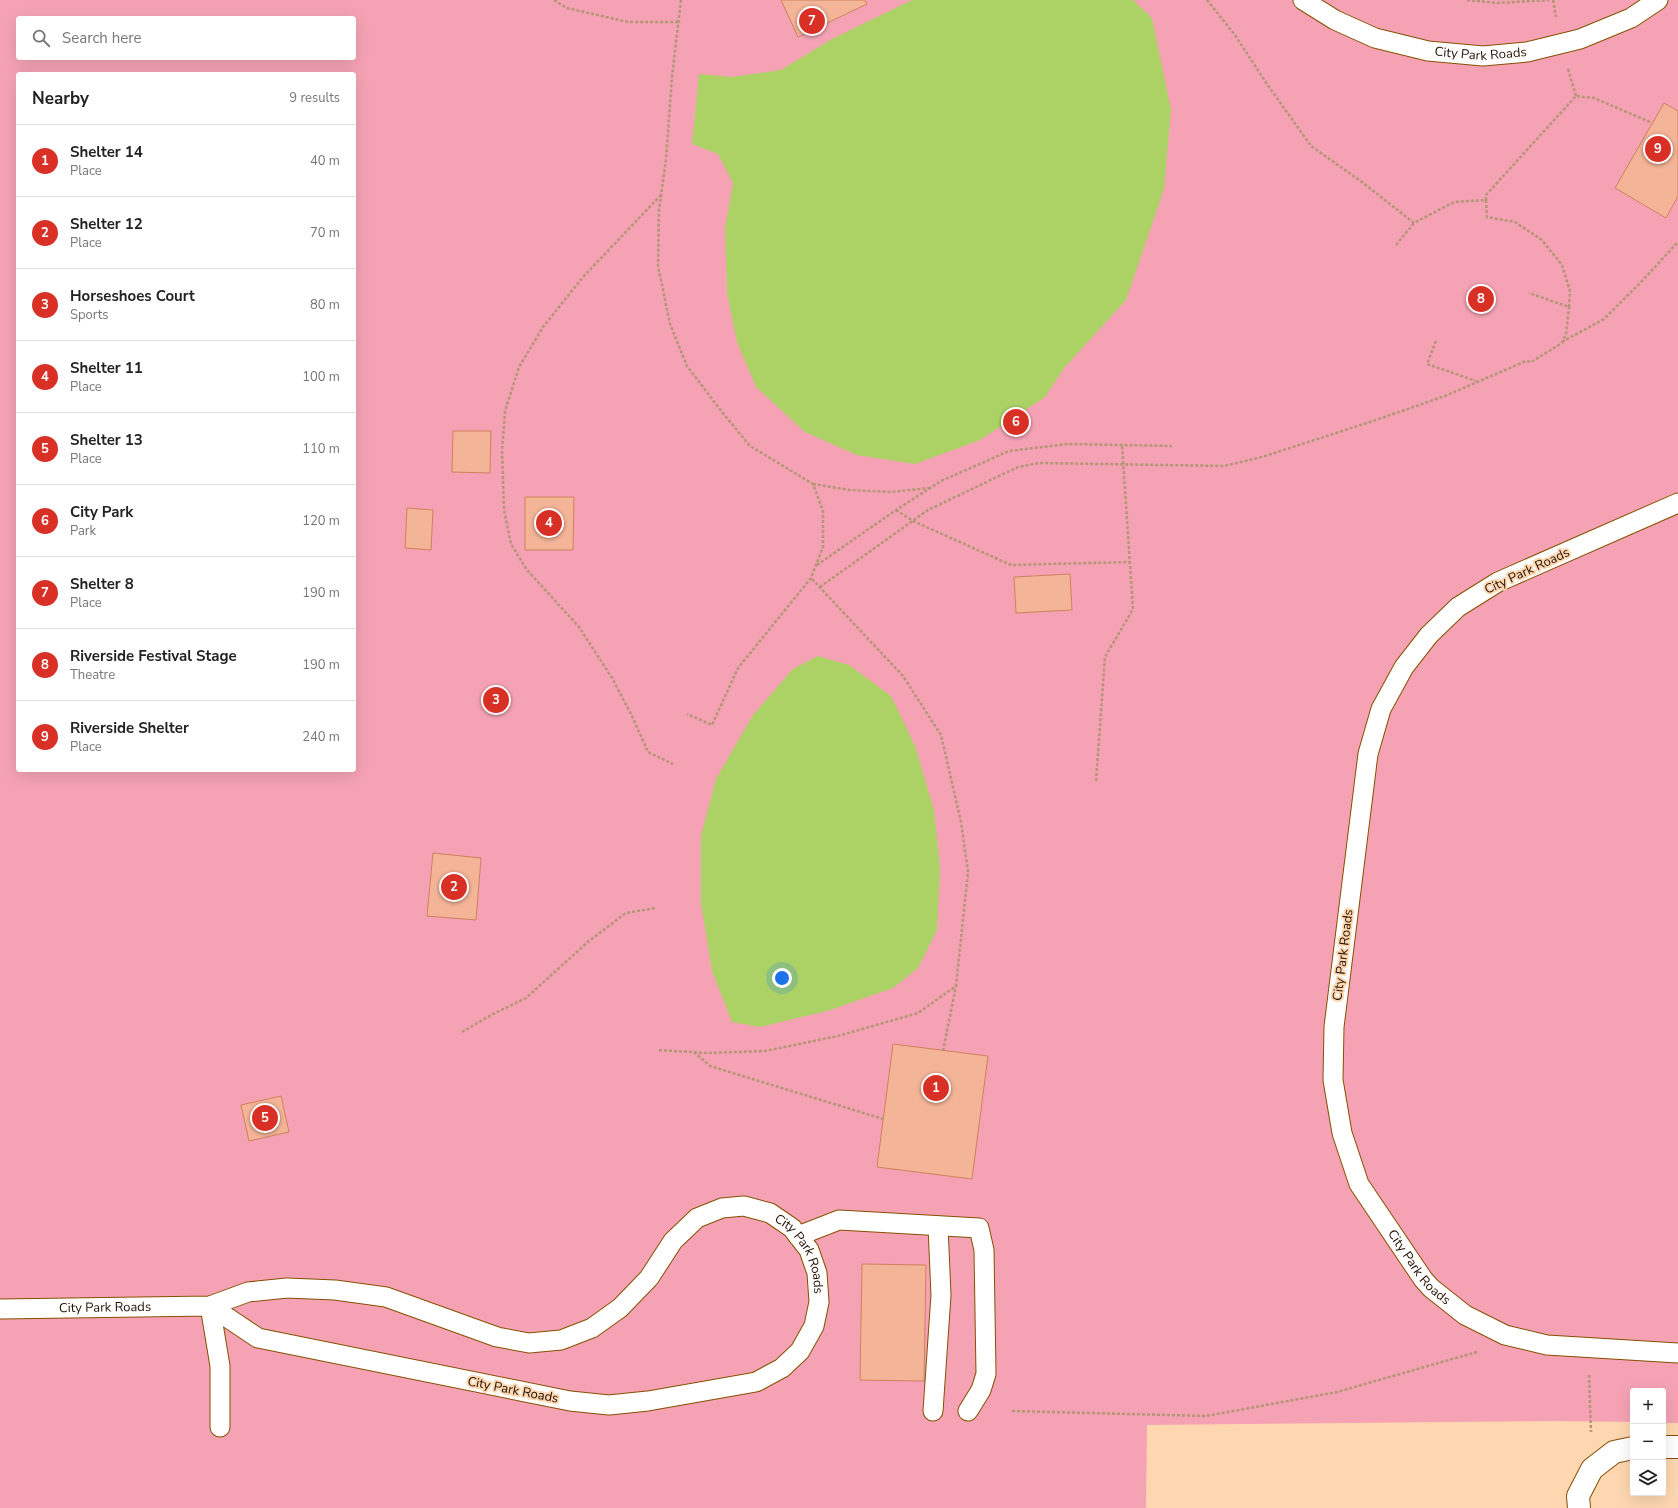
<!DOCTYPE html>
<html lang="en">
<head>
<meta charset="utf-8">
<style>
	body { margin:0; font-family:"Nunito Sans",sans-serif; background:#f6f6f6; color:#222 }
	.controls { position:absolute; right:12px; bottom:12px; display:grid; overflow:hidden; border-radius:4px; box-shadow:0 4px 16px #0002 }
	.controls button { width:36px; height:36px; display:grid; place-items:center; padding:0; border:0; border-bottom:1px solid #e0e0e0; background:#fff; color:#222; font:20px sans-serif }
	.you { position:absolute; left:782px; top:978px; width:14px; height:14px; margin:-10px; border:3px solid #fff; border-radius:50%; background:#1a73e8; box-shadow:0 0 0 6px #1a73e833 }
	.badge { display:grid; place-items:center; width:26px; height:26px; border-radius:50%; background:#d93025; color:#fff; font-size:13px; font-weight:700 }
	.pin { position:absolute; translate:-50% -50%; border:2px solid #fff; box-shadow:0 1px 4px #0006 }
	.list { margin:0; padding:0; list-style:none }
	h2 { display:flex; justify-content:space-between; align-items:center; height:52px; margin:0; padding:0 16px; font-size:17px }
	h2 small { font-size:13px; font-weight:400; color:#767676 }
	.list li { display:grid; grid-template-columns:26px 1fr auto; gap:12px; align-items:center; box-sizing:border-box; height:72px; padding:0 16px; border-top:1px solid #e0e0e0 }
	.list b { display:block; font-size:15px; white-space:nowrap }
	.list p { margin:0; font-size:13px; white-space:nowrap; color:#767676 }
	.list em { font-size:13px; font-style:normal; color:#767676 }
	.icon { flex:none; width:22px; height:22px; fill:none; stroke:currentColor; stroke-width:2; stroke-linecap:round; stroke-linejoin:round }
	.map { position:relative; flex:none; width:1678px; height:1508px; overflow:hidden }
	.search { position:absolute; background:#fff; box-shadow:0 4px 16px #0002; left:16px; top:16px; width:340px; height:44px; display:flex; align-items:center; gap:10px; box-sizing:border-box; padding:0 14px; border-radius:4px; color:#767676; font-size:15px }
	.panel { position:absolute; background:#fff; box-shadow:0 4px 16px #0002; left:16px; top:72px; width:340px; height:700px; border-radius:4px }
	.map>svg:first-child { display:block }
	.green { fill:#f5a3b4; fill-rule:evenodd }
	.water { fill:#acd266 }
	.building { fill:#f4b497; stroke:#cf815c }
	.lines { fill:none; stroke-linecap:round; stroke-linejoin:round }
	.lane-casing { stroke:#874f00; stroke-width:21 }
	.street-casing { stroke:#874f00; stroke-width:24 }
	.path { stroke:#b59576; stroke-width:2.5; stroke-dasharray:3 2; stroke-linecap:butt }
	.lane { stroke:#fff; stroke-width:19 }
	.street { stroke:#fff; stroke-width:22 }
	.labels { text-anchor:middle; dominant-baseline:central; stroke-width:4; stroke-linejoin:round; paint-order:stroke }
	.street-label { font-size:13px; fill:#221000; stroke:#fed7b1 }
</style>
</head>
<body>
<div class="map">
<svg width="1678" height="1508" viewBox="0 0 1678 1508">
	<rect width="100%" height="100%" fill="#fed7b1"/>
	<path class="green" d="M0 0H1678V1423H1663V1391H1633V1422L1557 1421 1147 1425 1146 1508H0ZM18 18H354V58H18ZM18 74H354V770H18Z"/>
	<g class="water">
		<polygon points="912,0 1133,0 1152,18 1171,110 1164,189 1126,300 1064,368 1045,397 980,440 915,464 857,455 805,432 756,387 737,342 727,293 725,228 733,183 718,154 692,144 699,74 731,77 781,70 832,39"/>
		<polygon points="818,656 849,665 891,696 915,746 934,810 940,868 937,930 918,968 893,988 827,1011 760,1027 732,1022 712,971 701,903 701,836 716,779 753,715 793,669"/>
	</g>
	<g class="building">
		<polygon points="781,0 865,0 867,4 798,37"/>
		<polygon points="1664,103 1678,111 1678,196 1666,218 1615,188"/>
		<polygon points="453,431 491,431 490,473 452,472"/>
		<polygon points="525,497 574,497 573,550 525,550"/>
		<polygon points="407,508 433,510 431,550 405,548"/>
		<polygon points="1070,574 1072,610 1016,613 1014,577"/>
		<polygon points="433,853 481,858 476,920 427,916"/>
		<polygon points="893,1044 988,1056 972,1179 877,1167"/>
		<polygon points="281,1096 289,1132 249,1141 241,1105"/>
		<polygon points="862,1264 926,1265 924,1381 860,1380"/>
	</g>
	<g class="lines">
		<g class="lane-casing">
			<g id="lane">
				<path id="s1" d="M1303 0 1335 20 1375 38 1428 51 1483 56 1527 52 1580 39 1631 18 1658 0"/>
				<path id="s2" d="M1678 503 1498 582 1458 607 1429 635 1404 667 1381 709 1368 754 1334 1027 1333 1080 1342 1133 1359 1184 1423 1279 1431 1288 1465 1315 1505 1335 1547 1345 1678 1353"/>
				<polyline points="798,1236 839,1220 979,1228 984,1250 986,1374 981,1390 968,1411"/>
				<polyline points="210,1306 220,1366 220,1427"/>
				<path id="s3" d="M0 1309 210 1306 248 1292 287 1288 335 1290 386 1297 497 1337 529 1343 561 1340 592 1328 620 1308 649 1278 673 1241 697 1218 722 1208 744 1206 770 1213 792 1228 809 1250 817 1273 819 1302 814 1326 800 1351 782 1368 756 1382 648 1401 609 1405 570 1401 258 1338 210 1306"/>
				<polyline points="933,1411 941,1295 938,1226"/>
			</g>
		</g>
		<g class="street-casing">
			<g id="street">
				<polyline points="1663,1447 1678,1447"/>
				<polyline points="1579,1508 1578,1496 1592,1469 1614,1452 1633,1448"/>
			</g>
		</g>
		<g class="path">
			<polyline points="554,0 567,8 628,22 678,22"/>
			<polyline points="681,0 672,77 666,159 659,210 658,266 670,324 687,366 722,412 750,446 813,484 823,511 823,547 811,578 738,668 712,725 687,714"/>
			<polyline points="1207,0 1235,35 1267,84 1311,146 1362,182 1414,223 1454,202 1486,200 1486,195 1576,96 1594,98 1650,122"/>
			<polyline points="1467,0 1497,3 1549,0"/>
			<polyline points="1553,0 1556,17"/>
			<polyline points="1568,69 1576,96"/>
			<polyline points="661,195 583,277 543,327 519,367 505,411 502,451 504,510 511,544 527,570 579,627 612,678 631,714 648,752 673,764"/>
			<polyline points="1486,200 1487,217 1515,222 1542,240 1562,265 1570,291 1569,307 1529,293"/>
			<polyline points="1396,245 1414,223"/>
			<polyline points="1436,341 1427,364 1476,381"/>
			<polyline points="1562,342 1604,319 1642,281 1678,242"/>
			<polyline points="813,484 850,490 890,492 930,488"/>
			<polyline points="896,510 913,521 1011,565 1129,562"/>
			<polyline points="817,565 896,510 941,481 1009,451 1068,444 1172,446"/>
			<polyline points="820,587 928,510 1018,467 1039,463 1224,466 1262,457 1370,422 1445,396 1526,361 1531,362 1562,343 1566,334 1569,307"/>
			<polyline points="1096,781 1105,657 1133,609 1122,445"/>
			<polyline points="462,1032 493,1014 526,998 589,941 626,913 655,908"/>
			<polyline points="659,1050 706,1053 765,1051 838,1036 918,1013 956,986 968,872 961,822 941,735 903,676 811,578"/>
			<polyline points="943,1051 956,986"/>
			<polyline points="694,1052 710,1066 883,1119"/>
			<polyline points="1589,1375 1591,1432"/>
			<polyline points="1012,1411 1206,1416 1337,1392 1477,1352"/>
		</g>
		<use href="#lane" class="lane"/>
		<use href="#street" class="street"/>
	</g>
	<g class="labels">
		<g class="street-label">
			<text stroke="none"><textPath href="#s1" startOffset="189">City Park Roads</textPath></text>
			<text transform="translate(1527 571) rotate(-25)">City Park Roads</text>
			<text transform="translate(1343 955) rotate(-83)">City Park Roads</text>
			<text stroke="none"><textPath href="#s3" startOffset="888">City Park Roads</textPath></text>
			<text stroke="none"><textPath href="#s2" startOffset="958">City Park Roads</textPath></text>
			<text stroke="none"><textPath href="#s3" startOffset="105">City Park Roads</textPath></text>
			<text transform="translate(513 1390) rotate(11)">City Park Roads</text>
		</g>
	</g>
</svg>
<div class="controls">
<button>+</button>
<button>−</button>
<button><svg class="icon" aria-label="layers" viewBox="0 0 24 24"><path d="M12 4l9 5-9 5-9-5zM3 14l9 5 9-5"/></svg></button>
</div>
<div class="you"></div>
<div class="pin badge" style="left:936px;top:1088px">1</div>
<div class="pin badge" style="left:454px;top:887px">2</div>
<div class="pin badge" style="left:496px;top:700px">3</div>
<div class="pin badge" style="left:549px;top:523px">4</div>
<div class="pin badge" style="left:265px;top:1118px">5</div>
<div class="pin badge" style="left:1016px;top:422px">6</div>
<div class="pin badge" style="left:812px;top:21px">7</div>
<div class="pin badge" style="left:1481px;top:299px">8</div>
<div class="pin badge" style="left:1658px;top:149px">9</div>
<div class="search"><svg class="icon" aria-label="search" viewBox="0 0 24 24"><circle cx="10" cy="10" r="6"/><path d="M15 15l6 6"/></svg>Search here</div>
<section class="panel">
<h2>Nearby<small>9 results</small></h2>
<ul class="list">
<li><span class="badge">1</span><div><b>Shelter 14</b><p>Place</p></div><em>40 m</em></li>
<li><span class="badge">2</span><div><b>Shelter 12</b><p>Place</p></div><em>70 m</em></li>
<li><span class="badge">3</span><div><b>Horseshoes Court</b><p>Sports</p></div><em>80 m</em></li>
<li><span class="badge">4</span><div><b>Shelter 11</b><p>Place</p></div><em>100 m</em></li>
<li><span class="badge">5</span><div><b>Shelter 13</b><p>Place</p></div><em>110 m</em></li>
<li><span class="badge">6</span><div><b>City Park</b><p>Park</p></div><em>120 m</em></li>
<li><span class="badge">7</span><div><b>Shelter 8</b><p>Place</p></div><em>190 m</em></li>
<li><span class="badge">8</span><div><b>Riverside Festival Stage</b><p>Theatre</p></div><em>190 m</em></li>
<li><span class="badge">9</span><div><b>Riverside Shelter</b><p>Place</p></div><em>240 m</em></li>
</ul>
</section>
</div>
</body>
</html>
